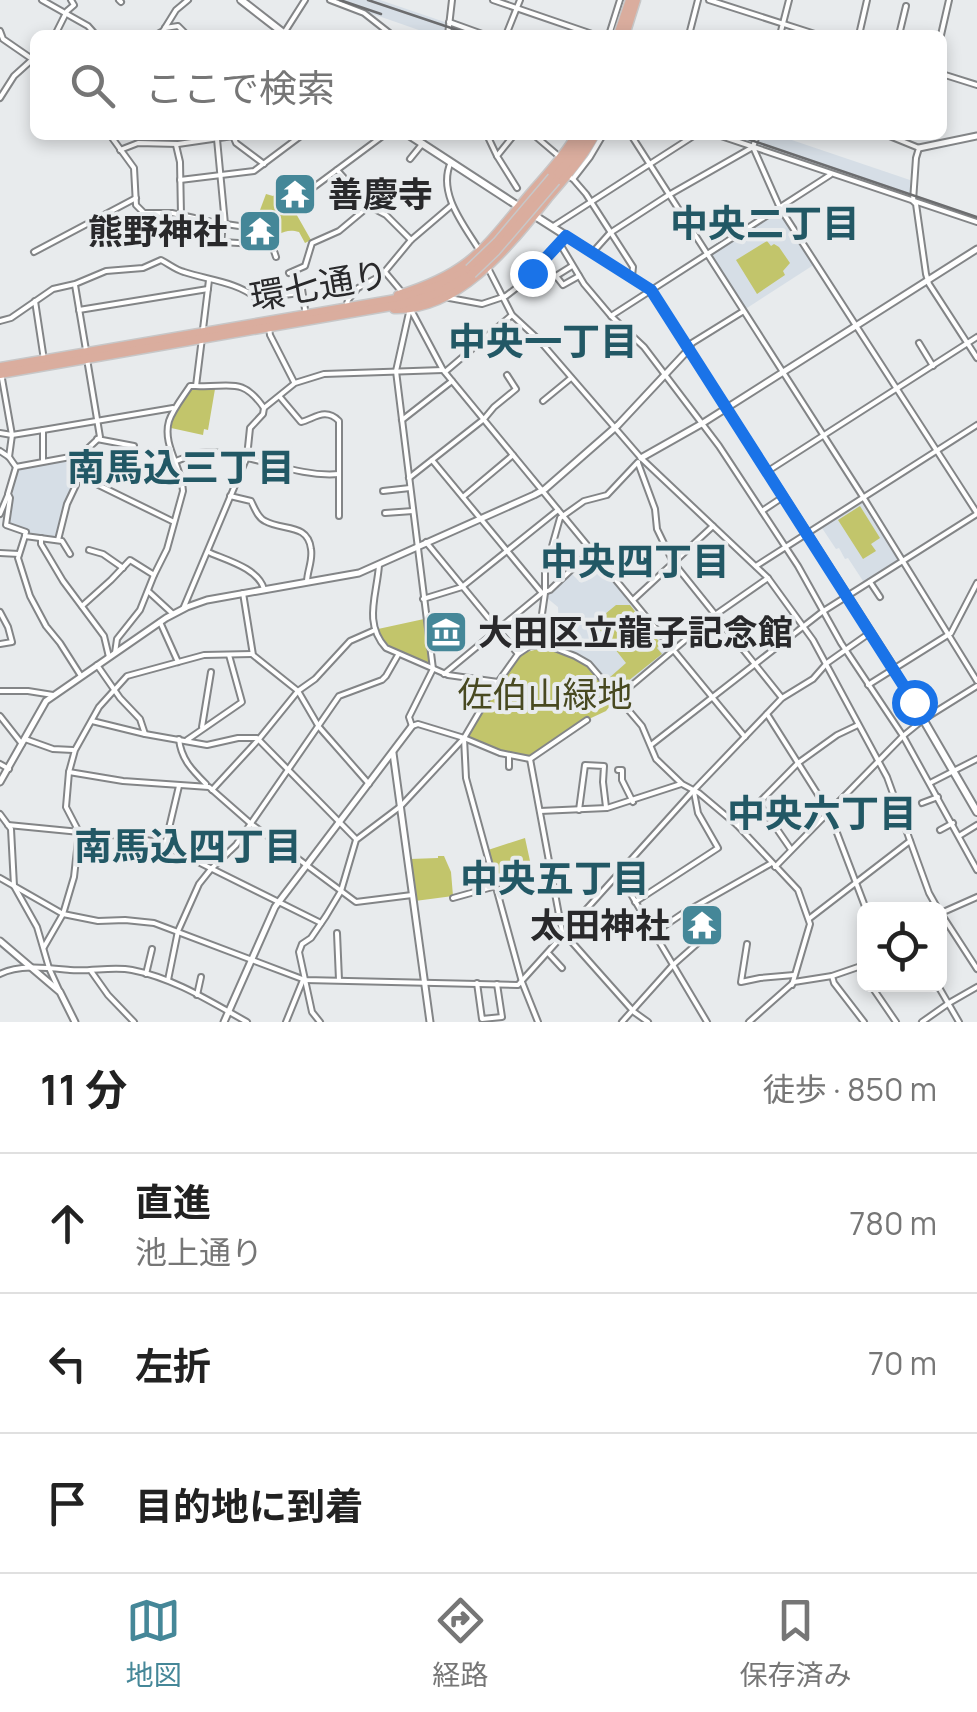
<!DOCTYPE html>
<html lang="ja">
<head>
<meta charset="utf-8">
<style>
	body { margin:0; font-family:Manrope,"Noto Sans JP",sans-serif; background:#f6f6f6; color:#222 }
	.controls { position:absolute; right:30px; bottom:30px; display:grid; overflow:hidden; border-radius:15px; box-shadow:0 5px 15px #0003 }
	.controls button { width:90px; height:90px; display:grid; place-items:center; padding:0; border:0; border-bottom:2px solid #e0e0e0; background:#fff; color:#222; font:50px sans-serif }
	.stop { position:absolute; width:30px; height:30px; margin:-22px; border:8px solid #1a73e8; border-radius:50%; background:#fff }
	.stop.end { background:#1a73e8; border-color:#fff; box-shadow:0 2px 10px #0008 }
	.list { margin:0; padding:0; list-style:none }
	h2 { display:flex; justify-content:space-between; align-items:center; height:130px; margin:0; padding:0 40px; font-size:42px }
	h2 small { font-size:32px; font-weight:400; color:#767676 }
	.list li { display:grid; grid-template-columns:65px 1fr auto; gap:30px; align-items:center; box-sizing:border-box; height:140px; padding:0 40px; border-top:2px solid #e0e0e0 }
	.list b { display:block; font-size:38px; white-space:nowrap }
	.list p { margin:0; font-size:32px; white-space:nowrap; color:#767676 }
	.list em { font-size:32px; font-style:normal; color:#767676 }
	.icon { flex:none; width:55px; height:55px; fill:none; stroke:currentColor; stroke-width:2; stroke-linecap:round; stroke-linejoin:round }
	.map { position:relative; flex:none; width:977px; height:1022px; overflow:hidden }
	.search { position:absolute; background:#fff; box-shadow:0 5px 15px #0003; left:30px; right:30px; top:30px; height:110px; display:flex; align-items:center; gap:25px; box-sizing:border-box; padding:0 35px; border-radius:15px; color:#767676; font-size:38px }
	.sheet { height:550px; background:#fff }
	nav { display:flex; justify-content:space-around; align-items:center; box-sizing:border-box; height:140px; border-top:2px solid #e0e0e0; background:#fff; font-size:28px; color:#767676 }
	nav a { display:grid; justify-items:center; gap:5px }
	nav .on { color:#458798 }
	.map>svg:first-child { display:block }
	.built { fill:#d6dee6 }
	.green { fill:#c2c56b }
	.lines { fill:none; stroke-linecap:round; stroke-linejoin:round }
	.minor-casing { stroke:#838587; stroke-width:8 }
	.tertiary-casing { stroke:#838587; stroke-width:9 }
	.secondary-casing { stroke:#838587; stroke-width:10 }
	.primary-casing { stroke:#c7c7c8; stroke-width:11 }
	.minor { stroke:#fff; stroke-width:4 }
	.tertiary { stroke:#fff; stroke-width:5 }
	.secondary { stroke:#fff; stroke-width:6 }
	.primary { stroke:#daad9e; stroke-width:8 }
	.rail { stroke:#6c6d6f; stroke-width:2.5 }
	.primary-bridge-casing { stroke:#c7c7c8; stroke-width:11; stroke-linecap:butt }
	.primary-bridge { stroke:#daad9e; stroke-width:8 }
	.route { stroke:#1a73e8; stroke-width:12 }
	.labels { text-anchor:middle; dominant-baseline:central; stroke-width:8; stroke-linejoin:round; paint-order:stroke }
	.poi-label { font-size:35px; font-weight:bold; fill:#29292b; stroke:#e8ebed; text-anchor:start }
	.street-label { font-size:35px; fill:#29292b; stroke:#e8ebed }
	.park-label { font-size:35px; fill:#484920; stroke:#e8ebed }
	.neighbourhood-label { font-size:38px; font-weight:bold; fill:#225865; stroke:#e8ebed }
</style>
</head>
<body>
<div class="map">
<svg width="977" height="1022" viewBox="0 0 977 1022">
	<rect width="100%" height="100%" fill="#e8ebed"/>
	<g class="built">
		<polygon points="333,0 380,0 483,35 433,35 370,13 369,15"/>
		<polygon points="724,135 777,135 910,180 910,198"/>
		<polygon points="778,211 813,263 812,266 747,308 744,307 712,258 713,254"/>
		<polygon points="71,459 75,464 76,480 65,500 56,538 30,535 29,531 9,524 13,488 19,469"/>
		<polygon points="861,502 898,560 898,562 865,584 848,558 845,559 839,548 836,549 822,528"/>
		<polygon points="599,563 668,650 620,692 592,663 571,651 559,636 558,607 547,598 551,592 571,573 578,580"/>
	</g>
	<g class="green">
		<path d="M282 189 311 240 305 243 299 232C286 228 278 234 268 242H250L246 227 257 218 266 194 273 196Z"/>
		<polygon points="767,241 771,246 774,244 779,247 790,263 783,271 785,275 757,294 736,260"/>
		<polygon points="198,386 215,389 208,430 204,429 203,435 171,428 172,417 190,387"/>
		<polygon points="860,506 880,538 871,544 876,551 863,559 838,520"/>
		<polygon points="616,605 630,605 661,644 657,648 662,654 618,689 609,678 626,663 600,630 601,622 599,619"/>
		<path d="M424 619 430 664C409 656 386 652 378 629Z"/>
		<polygon points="543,648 585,662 616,698 606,711 574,726 532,757 500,752 466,737 518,654"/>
		<polygon points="525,838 530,861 525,863 527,875 513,879 510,874 496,878 488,850"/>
		<polygon points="438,856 444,856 451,872 453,896 415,901 410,859 438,858"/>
	</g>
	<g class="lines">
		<g class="minor-casing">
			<g id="minor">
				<polyline points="42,0 88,26 96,35"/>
				<polyline points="119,0 121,2"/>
				<polyline points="330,0 364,13 392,35"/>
				<polyline points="493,0 595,35"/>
				<polyline points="709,0 818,35"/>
				<polyline points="449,22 485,35"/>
				<polyline points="165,28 178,26 187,35"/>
				<polyline points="0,31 3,39 32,59"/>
				<polyline points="284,33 305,0"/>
				<polyline points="55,35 67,11 74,5 71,0"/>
				<polyline points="156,35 163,31 176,10 188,0"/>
				<polyline points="448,35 452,0"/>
				<polyline points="506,35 520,0"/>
				<polyline points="609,35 620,0"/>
				<polyline points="689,35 698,0"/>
				<polyline points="780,35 789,0"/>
				<polyline points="859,35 867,0"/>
				<polyline points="899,35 906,6"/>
				<polyline points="941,35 949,0"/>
				<polyline points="942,74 977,85"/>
				<polyline points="0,98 14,76 35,57"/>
				<polyline points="110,135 134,168 136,205 144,213 172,213 212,222 246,227"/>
				<polyline points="205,135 205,138"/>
				<polyline points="487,135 497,156"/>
				<polyline points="514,135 497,156 517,188"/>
				<polyline points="534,135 561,158"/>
				<polyline points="631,135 865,500 977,681"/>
				<polyline points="718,135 977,222"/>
				<polyline points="887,135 919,148 916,158 913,201 916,204 926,274 929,284 977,358"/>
				<polyline points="217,139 225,224"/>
				<polyline points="176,145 180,162 181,215"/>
				<polyline points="753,147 780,208 977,513"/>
				<polyline points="120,150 138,143 178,144 233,136 236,143 264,164"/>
				<polyline points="410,159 423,143"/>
				<path d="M451 162C437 192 463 224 478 248"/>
				<polyline points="337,170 369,206 386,215 411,240"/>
				<polyline points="571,178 573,179 590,157 603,135"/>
				<polyline points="573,179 586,194 633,267 632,276"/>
				<polyline points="180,180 254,171 302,135"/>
				<polyline points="314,187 384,135"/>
				<polyline points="223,224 221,242 272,245 276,257"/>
				<polyline points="552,227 695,135"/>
				<polyline points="560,244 584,284 611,316 644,347 719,446 798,566 841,643 903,736 977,870"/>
				<polyline points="34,252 136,198"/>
				<polyline points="593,252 610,233 667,196 753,147 757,135"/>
				<polyline points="572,266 556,276 563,285 579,276"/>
				<polyline points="488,268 512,315 539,340 641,458 768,578 813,640 887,777 929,893 938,909"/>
				<polyline points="385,272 401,291"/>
				<polyline points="289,273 305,266 312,243 339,231 369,206"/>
				<polyline points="75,285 86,350"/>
				<polyline points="444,297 482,304 506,296 524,282 566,236"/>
				<polyline points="35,301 44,360"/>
				<polyline points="346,307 348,300 358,288 382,275 411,240 452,205"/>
				<polyline points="79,310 208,289"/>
				<polyline points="611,316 830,175"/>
				<path d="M0 321 11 318 53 289 75 284 106 271 143 268 161 260C169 264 176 270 184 272 208 280 237 282 256 298L292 294 302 289 306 316"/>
				<polyline points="269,328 270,335 294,382"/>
				<polyline points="203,329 209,280"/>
				<polyline points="919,343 933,366"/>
				<polyline points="689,349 692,343 742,312"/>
				<polyline points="445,372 512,315"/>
				<polyline points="1,373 12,435 9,457"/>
				<path d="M196 386C230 388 242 376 264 408"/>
				<path d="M280 397 301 422C314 419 325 407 339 421V516"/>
				<polyline points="543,401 571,378"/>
				<polyline points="402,420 452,381"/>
				<polyline points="43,430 43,460"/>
				<polyline points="0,433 12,435 43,430 173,408"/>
				<polyline points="97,439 134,446"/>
				<polyline points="0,451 9,457 16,467"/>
				<polyline points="432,460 542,593"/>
				<path d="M176 461C185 458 196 452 206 452 251 452 294 478 339 474"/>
				<polyline points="638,463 655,509 657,529 673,562 782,698"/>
				<polyline points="768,471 977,337"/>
				<polyline points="78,475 172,521"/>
				<polyline points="409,478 484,419 494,407 516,389 507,375"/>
				<polyline points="383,491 410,488"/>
				<path d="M230 496 251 501C255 509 258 518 265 521 283 531 308 523 311 549 313 561 307 571 307 582"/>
				<polyline points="463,497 513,455"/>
				<polyline points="762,511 783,497"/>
				<polyline points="385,513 413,511"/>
				<polyline points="0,514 8,495"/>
				<polyline points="25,535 26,532 6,525 10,498 8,494 16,467 81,455"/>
				<polyline points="41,538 41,544 63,581 104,636 109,657"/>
				<polyline points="58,540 67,504 76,485 76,466 81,455 100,437 87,359"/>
				<polyline points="426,542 518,654"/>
				<polyline points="89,550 103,554 123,568"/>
				<path d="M208 552C226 560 258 568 264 589"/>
				<polyline points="0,553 19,554"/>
				<polyline points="70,554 62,541 25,536 18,558 30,596 46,626 60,643 81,676"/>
				<path d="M379 565C377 595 363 623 386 648L448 675 498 682"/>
				<polyline points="756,566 977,425"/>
				<polyline points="870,582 880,597"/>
				<polyline points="148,591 173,614"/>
				<polyline points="243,593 253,655 298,691 319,727 369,784"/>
				<polyline points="423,599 462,587 558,510"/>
				<polyline points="633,600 713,526"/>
				<polyline points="82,606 111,580 130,560 154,575"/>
				<polyline points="183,609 247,457 250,428 263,414 264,408 295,383 324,374 443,370"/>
				<polyline points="0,612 8,627 12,642 0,644"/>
				<polyline points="160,622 178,662"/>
				<polyline points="531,645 541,621 545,593 545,571 560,518 584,501 607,495 638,462"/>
				<path d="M115 653 117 639 140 610 154 575 167 549 183 491C182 467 162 445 169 421 173 409 183 397 190 386H196L202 338"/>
				<polyline points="97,665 120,698 140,719 145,734"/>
				<polyline points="444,674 542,593 550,590 592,550"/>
				<polyline points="868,685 951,633 977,583"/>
				<polyline points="0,691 28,691 53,695"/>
				<polyline points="619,696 715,615 768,578"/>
				<polyline points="767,714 829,812 866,909"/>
				<polyline points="0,716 22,744"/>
				<polyline points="587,720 530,759 500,753 464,738 418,724 412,726 409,717 433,669 396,371 410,308 443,370 745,737"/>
				<polyline points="92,721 145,734 207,745 238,738 257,738 356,839"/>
				<polyline points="202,727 211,672"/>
				<polyline points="464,738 466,778 522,982 538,1022"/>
				<polyline points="25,739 53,749 73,750"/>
				<path d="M179 739C181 759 192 770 206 784"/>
				<polyline points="187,740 242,702 229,655"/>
				<polyline points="651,745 822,612 977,514"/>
				<polyline points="509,755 509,767"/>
				<polyline points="530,759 562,931 634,1012 648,1022"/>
				<polyline points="0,764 9,769"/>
				<polyline points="618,770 622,770 622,780 633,802"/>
				<polyline points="69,772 123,781 209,787 250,823 356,902 412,895"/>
				<polyline points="930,783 977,759"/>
				<polyline points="212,790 259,739 298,691 315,679 350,641 375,630"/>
				<polyline points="759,803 790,848"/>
				<polyline points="922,803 938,797"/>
				<polyline points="579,810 585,765 604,766 603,782 606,807"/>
				<polyline points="540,811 607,808 681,784"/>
				<polyline points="0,814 11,829 14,886 37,927 49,968 59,990"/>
				<polyline points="8,825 121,836 158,842 321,923"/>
				<polyline points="737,825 798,763 837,735 858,725"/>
				<polyline points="940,830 953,823"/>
				<polyline points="959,836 977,825"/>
				<polyline points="165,845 179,786"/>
				<polyline points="775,867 903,736 924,719 977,686"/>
				<polyline points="619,874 707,1022"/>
				<polyline points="0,878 63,914 98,921 125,920 154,923 305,980 518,985 693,791 782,698 813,679 827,663 871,632"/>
				<polyline points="453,898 496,886"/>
				<polyline points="635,902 718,848 698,813 694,792"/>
				<polyline points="940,912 977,969"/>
				<polyline points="941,913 977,897"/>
				<polyline points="810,918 910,841"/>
				<polyline points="337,933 339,980"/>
				<polyline points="654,933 682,914 770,864"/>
				<polyline points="747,944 741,982 760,978 794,975"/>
				<polyline points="44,947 63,914 74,877 79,832 66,807 69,772 75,750 99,707 127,676 204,655 252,654"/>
				<polyline points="549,954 562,968"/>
				<polyline points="91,971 108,995 134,1022"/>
				<path d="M0 974C19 964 49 968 70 970 90 972 113 966 132 970 174 978 211 1002 247 1022"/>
				<polyline points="146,974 152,949"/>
				<polyline points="832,976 834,983 864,1022"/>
				<polyline points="168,980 178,931 199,884 211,869 236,845 339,696 382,680 386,676 398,655"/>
				<polyline points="477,983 482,1019 502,1017 497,984"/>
				<polyline points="870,984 896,1022"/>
				<polyline points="937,984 959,1022"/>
				<polyline points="197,995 201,977"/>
				<polyline points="286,1022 303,980"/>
				<polyline points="320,1022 312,1012 299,952 302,944 311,938 326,916 341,891 356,840 401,806 464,738 491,692 518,654 530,646 547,645 575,656 589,664 642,726 656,759 682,784 699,793 737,825 798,890 810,924 792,985"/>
				<polyline points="622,1022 673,965 699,942"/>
				<polyline points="749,1022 794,982 832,976 864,965"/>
				<polyline points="922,1022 949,1003 977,987"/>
			</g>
		</g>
		<g class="tertiary-casing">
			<g id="tertiary">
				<polyline points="919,148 977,136"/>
				<polyline points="641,458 703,423 977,249"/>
				<polyline points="393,753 430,1022"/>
				<polyline points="0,782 46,701 166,618 187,607 207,600 359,573 534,495 545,489 618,425 689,349"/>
				<polyline points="0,941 60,992 75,1022"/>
				<polyline points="224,1022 275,907 412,726"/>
			</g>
		</g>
		<g class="secondary-casing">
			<g id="secondary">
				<polyline points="241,0 286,35"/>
				<polyline points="409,135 521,208"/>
				<polyline points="532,214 651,290 891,664 977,812"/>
			</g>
		</g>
		<g class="primary-casing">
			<g id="primary">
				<polyline points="618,35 630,0"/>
				<polyline points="625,35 636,0"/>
				<polyline points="552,177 583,135"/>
				<polyline points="556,181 589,135"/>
				<path d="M398 295C469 273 482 251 527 197 544 177 563 158 576 135"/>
				<path d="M394 309C460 311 511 244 548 198 565 178 583 158 595 135"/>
				<polyline points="0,367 402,298 441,285 469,269"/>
				<polyline points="0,374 403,304 438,293 472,274"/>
			</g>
		</g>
		<use href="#minor" class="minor"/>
		<use href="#tertiary" class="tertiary"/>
		<use href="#secondary" class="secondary"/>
		<use href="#primary" class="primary"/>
		<g class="rail">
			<polyline points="340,0 381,14"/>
			<polyline points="368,0 472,35"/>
			<polyline points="736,135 977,217"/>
		</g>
		<g class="primary-bridge-casing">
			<g id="primary-bridge">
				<polyline points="469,269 497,242 552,177"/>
				<polyline points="472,274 496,251 556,181"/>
			</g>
		</g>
		<use href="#primary-bridge" class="primary-bridge"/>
	</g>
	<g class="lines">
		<polyline class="route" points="532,273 566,236 651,290 914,702"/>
	</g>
	<defs>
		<g id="temple-square" transform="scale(2.25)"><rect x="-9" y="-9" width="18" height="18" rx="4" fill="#458798" stroke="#e8ebed"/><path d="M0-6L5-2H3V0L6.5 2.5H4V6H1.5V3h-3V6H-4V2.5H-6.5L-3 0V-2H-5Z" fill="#fff"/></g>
		<g id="museum-square" transform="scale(2.25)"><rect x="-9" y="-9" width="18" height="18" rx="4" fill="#458798" stroke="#e8ebed"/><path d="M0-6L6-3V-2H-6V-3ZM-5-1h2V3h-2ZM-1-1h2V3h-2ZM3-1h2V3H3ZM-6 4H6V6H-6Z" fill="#fff"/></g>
	</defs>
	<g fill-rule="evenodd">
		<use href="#temple-square" x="295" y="194"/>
		<use href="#temple-square" x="260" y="231"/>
		<use href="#museum-square" x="446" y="632"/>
		<use href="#temple-square" x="702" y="925"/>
	</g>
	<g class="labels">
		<g class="poi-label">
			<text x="328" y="194">善慶寺</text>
			<text x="228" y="231" text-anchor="end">熊野神社</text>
			<text x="478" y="632">大田区立龍子記念館</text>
			<text x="670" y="925" text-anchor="end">太田神社</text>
		</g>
		<g class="street-label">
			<text transform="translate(319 285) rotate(-10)">環七通り</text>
		</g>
		<g class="park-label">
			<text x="545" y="694">佐伯山緑地</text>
		</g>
		<g class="neighbourhood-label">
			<text x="765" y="222">中央二丁目</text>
			<text x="543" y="340">中央一丁目</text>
			<text x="181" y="466">南馬込三丁目</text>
			<text x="635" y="560">中央四丁目</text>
			<text x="822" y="812">中央六丁目</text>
			<text x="188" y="845">南馬込四丁目</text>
			<text x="555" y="877">中央五丁目</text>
		</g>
	</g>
</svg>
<div class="controls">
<button><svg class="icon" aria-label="locate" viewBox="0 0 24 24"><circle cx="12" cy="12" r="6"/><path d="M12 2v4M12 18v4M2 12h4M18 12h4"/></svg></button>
</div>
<div class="stop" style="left:914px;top:702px"></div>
<div class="stop end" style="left:532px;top:273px"></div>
<div class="search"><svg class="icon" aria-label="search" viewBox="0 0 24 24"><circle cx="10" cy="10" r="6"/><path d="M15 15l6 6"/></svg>ここで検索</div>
</div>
<section class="sheet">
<h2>11 分<small>徒歩 · 850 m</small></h2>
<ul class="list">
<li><svg class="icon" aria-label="ahead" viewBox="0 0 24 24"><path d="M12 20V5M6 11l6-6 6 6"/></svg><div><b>直進</b><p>池上通り</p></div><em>780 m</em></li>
<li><svg class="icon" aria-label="left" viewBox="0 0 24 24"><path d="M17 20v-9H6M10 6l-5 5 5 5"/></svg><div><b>左折</b></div><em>70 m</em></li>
<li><svg class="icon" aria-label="arrive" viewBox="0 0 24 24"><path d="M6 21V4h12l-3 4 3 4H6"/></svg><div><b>目的地に到着</b></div></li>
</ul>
</section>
<nav>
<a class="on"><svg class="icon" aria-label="map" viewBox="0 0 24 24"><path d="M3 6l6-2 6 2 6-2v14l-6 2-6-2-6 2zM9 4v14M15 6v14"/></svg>地図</a>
<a><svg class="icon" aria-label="directions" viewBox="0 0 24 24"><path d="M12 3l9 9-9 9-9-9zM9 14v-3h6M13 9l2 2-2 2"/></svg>経路</a>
<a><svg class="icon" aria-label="saved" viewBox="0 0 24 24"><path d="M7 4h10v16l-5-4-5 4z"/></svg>保存済み</a>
</nav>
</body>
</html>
